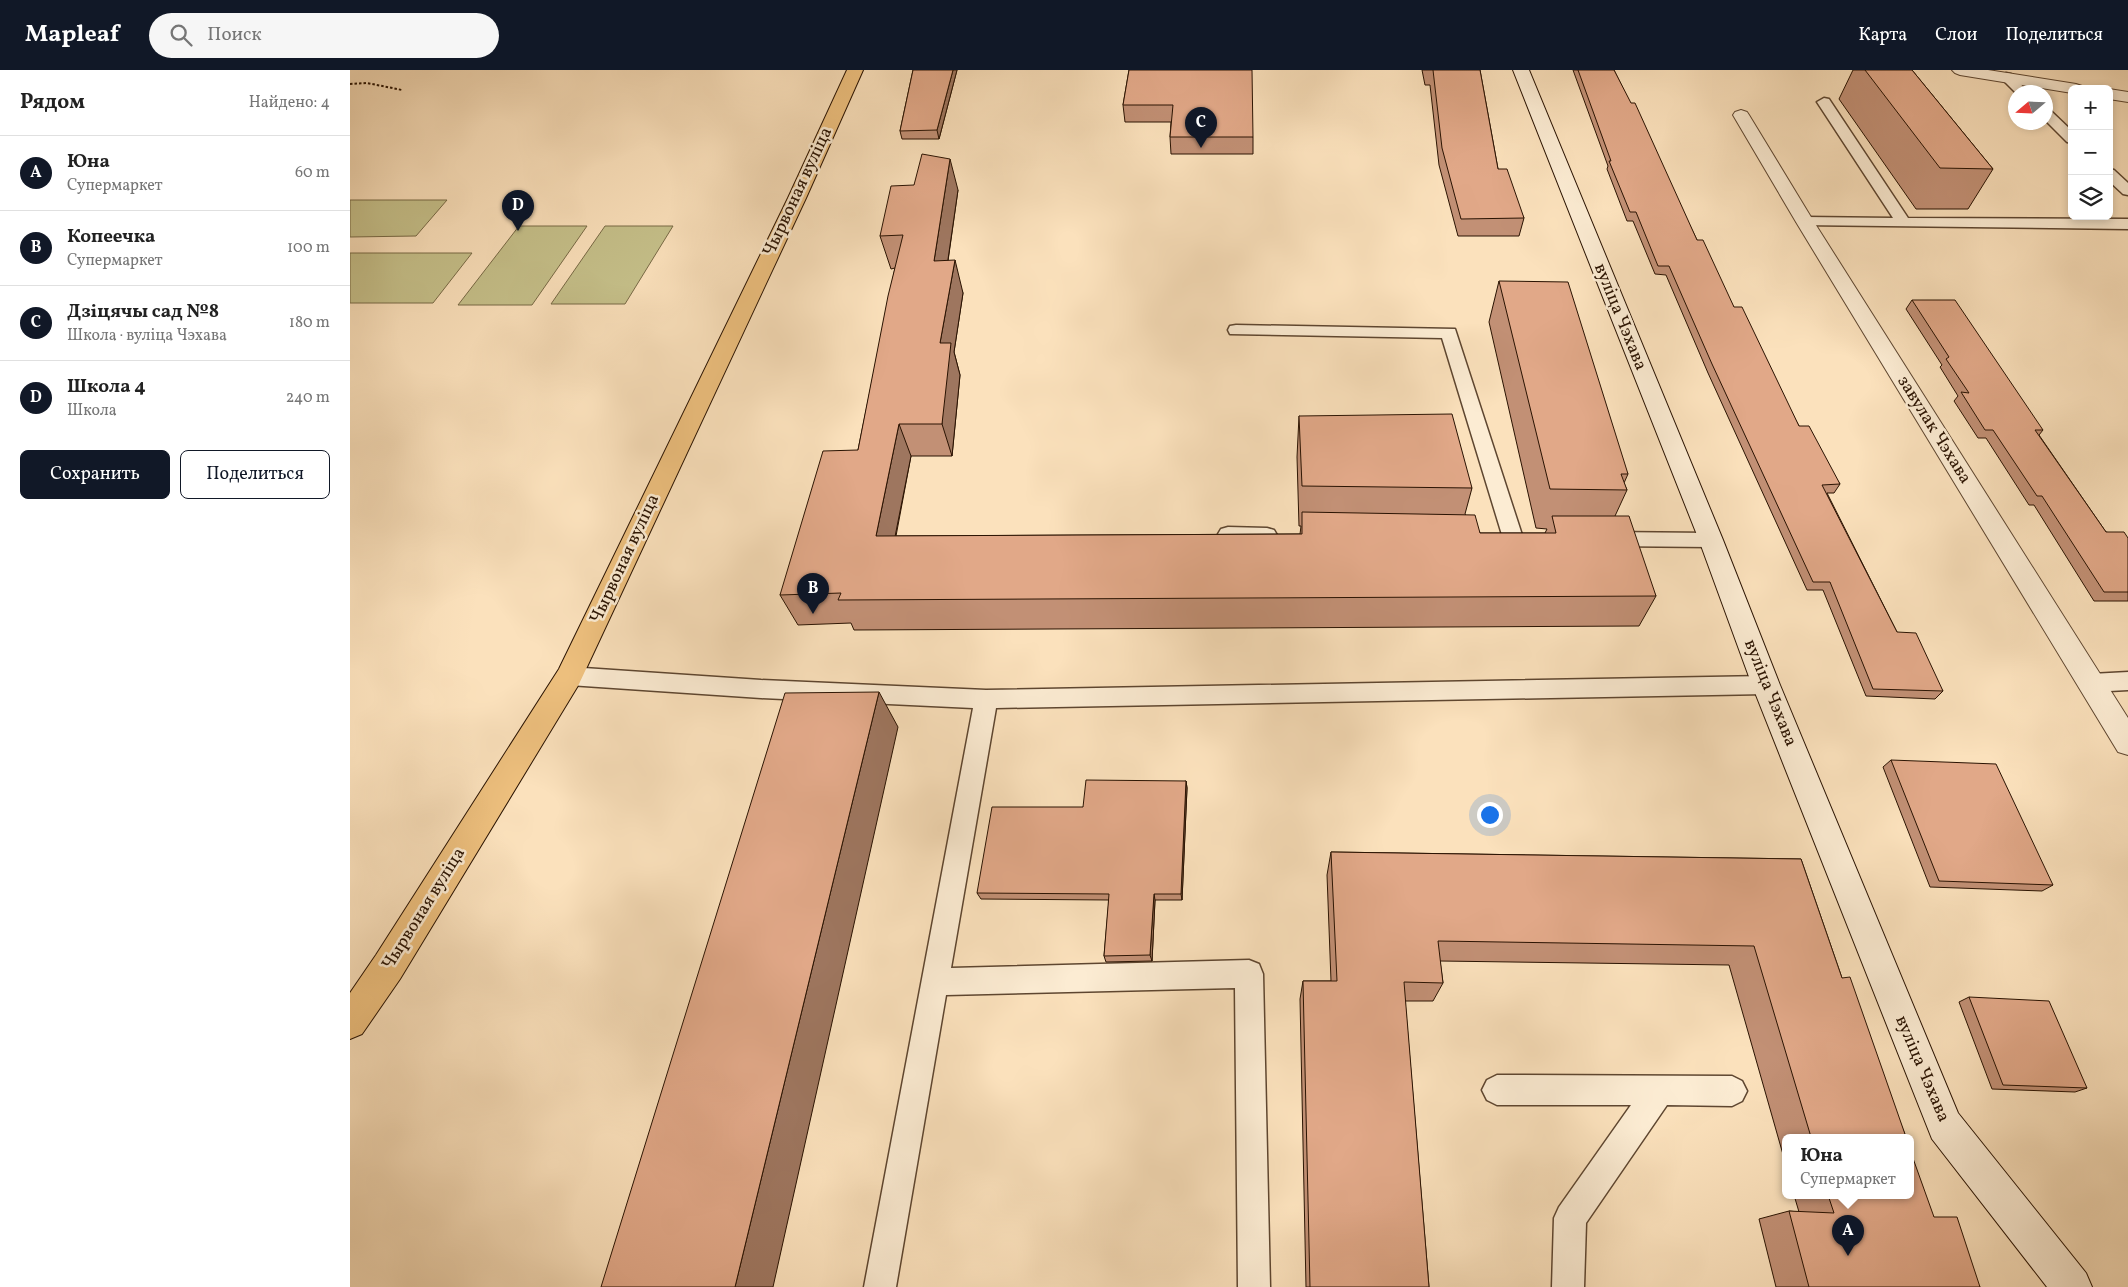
<!DOCTYPE html>
<html lang="ru">
<head>
<meta charset="utf-8">
<style>
	body { margin:0; font-family:Vollkorn,serif; background:#f6f6f6; color:#222 }
	.controls { position:absolute; right:15px; top:15px; display:grid; overflow:hidden; border-radius:8px; box-shadow:0 2px 8px #0003 }
	.controls button { width:45px; height:45px; display:grid; place-items:center; padding:0; border:0; border-bottom:1px solid #e0e0e0; background:#fff; color:#222; font:25px sans-serif }
	.compass { position:absolute; left:1658px; top:15px; width:45px; height:45px; border-radius:50%; background:#fff; box-shadow:0 2px 8px #0003; rotate:251deg }
	.you { position:absolute; left:1139px; top:744px; width:18px; height:18px; margin:-12px; border:4px solid #fff; border-radius:50%; background:#1a73e8; box-shadow:0 0 0 8px #1a73e833 }
	.badge { display:grid; place-items:center; width:32px; height:32px; border-radius:50%; background:#111827; color:#fff; font-size:16px; font-weight:700 }
	.pin { position:absolute; translate:-50% -41px; filter:drop-shadow(0 1px 2px #0008) }
	.pin::after { content:''; position:absolute; top:26px; width:18px; height:15px; background:inherit; clip-path:polygon(0 0,100% 0,50% 100%) }
	.popup { position:absolute; left:1432px; top:1064px; width:132px; height:65px; box-sizing:border-box; display:grid; place-content:center; border-radius:8px; background:#fff; filter:drop-shadow(0 1px 4px #0005); font-size:16px; white-space:nowrap; color:#767676 }
	.popup b { font-size:19px; color:#222 }
	.popup::after { content:''; position:absolute; left:50%; top:100%; margin-left:-10px; border:10px solid transparent; border-top-color:#fff }
	.list { margin:0; padding:0; list-style:none }
	h2 { display:flex; justify-content:space-between; align-items:center; height:65px; margin:0; padding:0 20px; font-size:21px }
	h2 small { font-size:16px; font-weight:400; color:#767676 }
	.list li { display:grid; grid-template-columns:32px 1fr auto; gap:15px; align-items:center; box-sizing:border-box; height:75px; padding:0 20px; border-top:1px solid #e0e0e0 }
	.list b { display:block; font-size:19px; white-space:nowrap }
	.list p { margin:0; font-size:16px; white-space:nowrap; color:#767676 }
	.list em { font-size:16px; font-style:normal; color:#767676 }
	.actions { display:flex; gap:10px; padding:15px 20px }
	.actions a { flex:1; padding:11px 0; border:1px solid #111827; border-radius:8px; text-align:center; font-size:18px; color:#111827 }
	.actions .main { background:#111827; color:#fff }
	.icon { flex:none; width:28px; height:28px; fill:none; stroke:currentColor; stroke-width:2; stroke-linecap:round; stroke-linejoin:round }
	.map { position:relative; flex:none; width:1778px; height:1217px; overflow:hidden }
	header { display:flex; align-items:center; gap:30px; box-sizing:border-box; height:70px; padding:0 25px; background:#111827; color:#fff }
	header strong { font-size:24px }
	nav { display:flex; gap:28px; margin-inline-start:auto; font-size:18px }
	.search { width:350px; height:45px; background:#f6f6f6; display:flex; align-items:center; gap:12px; box-sizing:border-box; padding:0 18px; border-radius:28px; color:#767676; font-size:19px }
	main { display:flex }
	aside { flex:1; background:#fff }
	.map>svg:first-child { display:block }
	.green { fill:#c6c18b; stroke:#786a46 }
	.lines { fill:none; stroke-linecap:round; stroke-linejoin:round }
	.lane-casing { stroke:#5e4630; stroke-width:3 }
	.street-casing { stroke:#5e4630; stroke-width:2 }
	.secondary-casing { stroke:#2a1302; stroke-width:2 }
	.primary-casing { stroke:#2a1302; stroke-width:2 }
	.path { stroke:#2a1302; stroke-width:2; stroke-dasharray:2.5 2; stroke-linecap:butt }
	.lane { fill:#fcecd3; fill-rule:evenodd }
	.street { fill:#fcecd3; fill-rule:evenodd }
	.secondary { fill:#fcecd3; fill-rule:evenodd }
	.primary { fill:#eec07e; fill-rule:evenodd }
	.wall { fill:#c29075; stroke:#2a1302 }
	.shaded-wall { fill:#9e765f; stroke:#2a1302 }
	.building { fill:#e1a888; stroke:#2a1302 }
	.labels { text-anchor:middle; dominant-baseline:central; stroke-width:5; stroke-linejoin:round; paint-order:stroke }
	.street-label { font-size:18px; fill:#2a1302; stroke:#fcecd3 }
</style>
</head>
<body>
<header>
<strong>Mapleaf</strong>
<div class="search"><svg class="icon" aria-label="search" viewBox="0 0 24 24"><circle cx="10" cy="10" r="6"/><path d="M15 15l6 6"/></svg>Поиск</div>
<nav><a>Карта</a><a>Слои</a><a>Поделиться</a></nav>
</header>
<main>
<aside>
<h2>Рядом<small>Найдено: 4</small></h2>
<ul class="list">
<li><span class="badge">A</span><div><b>Юна</b><p>Супермаркет</p></div><em>60 m</em></li>
<li><span class="badge">B</span><div><b>Копеечка</b><p>Супермаркет</p></div><em>100 m</em></li>
<li><span class="badge">C</span><div><b>Дзіцячы сад №8</b><p>Школа · вуліца Чэхава</p></div><em>180 m</em></li>
<li><span class="badge">D</span><div><b>Школа 4</b><p>Школа</p></div><em>240 m</em></li>
</ul>
<div class="actions"><a class="main">Сохранить</a><a>Поделиться</a></div>
</aside>
<div class="map">
<svg width="1778" height="1217" viewBox="0 0 1778 1217">
	<rect width="100%" height="100%" fill="#fbe1bc"/>
	<filter id="stains"><feTurbulence type="fractalNoise" baseFrequency=".004" numOctaves="4"/><feColorMatrix values="0 0 0 0 .2 0 0 0 0 .09 0 0 0 0 .02 0 0 0 .5 -.17"/></filter>
	<radialGradient id="worn" r=".72"><stop offset=".6" stop-color="#630" stop-opacity="0"/><stop offset="1" stop-color="#630" stop-opacity=".3"/></radialGradient>
	<g class="green">
		<polygon points="0,130 97,130 66,166 0,167"/>
		<polygon points="169,156 237,156 182,235 108,235"/>
		<polygon points="255,156 323,156 275,234 201,234"/>
		<polygon points="0,183 122,183 83,233 0,233"/>
	</g>
	<g class="lines">
		<g class="lane-casing">
			<g id="lane">
				<polygon points="1656,3 1661,4 1678,22 1666,23 1650,7"/>
				<polygon points="1474,28 1479,29 1558,148 1778,149 1778,159 1450,155 1447,152 1450,149 1455,147 1543,148 1467,32"/>
				<polygon points="1696,40 1701,41 1722,61 1722,73 1717,72 1696,51"/>
				<polygon points="1759,99 1764,100 1778,113 1778,125 1773,124 1759,111"/>
				<polygon points="886,255 1105,259 1173,468 1170,473 1163,475 1156,473 1153,468 1092,268 880,264 878,260 880,256"/>
				<path d="M878 457 917 458 924 460 927 465 924 470C909 475 886 474 871 469L868 464 871 459Z"/>
				<polygon points="1257,462 1361,463 1368,465 1371,470 1368,475 1361,477 1257,476 1250,474 1247,469 1250,464"/>
				<polygon points="219,597 411,610 636,620 1416,606 1424,608 1427,615 1424,622 1416,624 646,638 601,898 899,890 909,894 913,904 920,1217 888,1217 885,918 596,925 546,1217 514,1217 623,638 411,628 219,615 211,612 208,606 211,600"/>
				<polygon points="1778,602 1778,620 1741,622 1733,620 1730,613 1733,606 1741,604"/>
				<polygon points="1147,1005 1382,1006 1392,1011 1397,1021 1392,1031 1382,1036 1317,1035 1236,1153 1234,1217 1202,1217 1204,1148 1209,1137 1281,1035 1147,1035 1137,1030 1132,1020 1137,1010"/>
			</g>
		</g>
		<g class="street-casing">
			<g id="street">
				<polygon points="1602,0 1638,0 1726,14 1732,16 1734,19 1722,19 1722,23 1610,5 1605,3"/>
				<polygon points="1759,19 1778,22 1778,32 1759,29"/>
				<polygon points="1391,40 1397,42 1399,45 1464,152 1778,648 1778,685 1768,682 1446,152 1383,45 1385,42"/>
			</g>
		</g>
		<g class="secondary-casing">
			<polygon id="secondary" points="1163,0 1179,0 1373,470 1430,615 1608,1043 1736,1203 1742,1217 1697,1217 1582,1069 1402,615 1349,470"/>
		</g>
		<g class="primary-casing">
			<polygon id="primary" points="497,0 513,0 456,128 229,614 50,909 12,964 0,969 0,923 26,885 209,599 438,128"/>
		</g>
		<polyline class="path" points="0,14 17,13 52,20"/>
		<use href="#lane" class="lane"/>
		<use href="#street" class="street"/>
		<use href="#secondary" class="secondary"/>
		<use href="#primary" class="primary"/>
	</g>
	<g class="wall">
		<polygon points="563,0 607,0 589,69 552,69 550,61"/>
		<polygon points="779,0 903,67 903,84 821,84 820,67 821,52 775,52 773,35"/>
		<polygon points="1072,0 1130,0 1148,99 1174,148 1169,166 1108,166 1089,95 1080,15 1075,15"/>
		<polygon points="1223,0 1264,0 1347,170 1449,356 1490,414 1484,423 1477,423 1547,562 1593,621 1585,629 1516,626 1473,520 1457,520 1358,303 1316,205 1305,204 1283,151 1277,151 1257,99 1258,96"/>
		<polygon points="1503,0 1562,0 1643,99 1618,139 1566,139 1489,29"/>
		<polygon points="564,115 608,120 598,191 613,223 604,282 610,305 602,386 561,386 546,466 950,464 951,456 949,456 947,387 949,346 1122,418 1115,444 1130,463 1195,463 1197,459 1186,458 1139,252 1149,211 1278,404 1274,413 1277,420 1265,446 1306,526 1289,556 504,560 501,553 448,555 430,525 508,380 545,198 541,199 530,166"/>
		<polygon points="1562,230 1693,360 1689,365 1756,462 1778,468 1778,531 1744,531 1684,435 1679,435 1636,368 1628,368 1604,331 1608,326 1590,297 1592,295 1556,239"/>
		<polygon points="1541,690 1703,815 1692,821 1580,817 1533,697"/>
		<polygon points="836,711 837,718 832,830 805,830 802,891 756,892 754,886 759,830 631,829 627,823 733,737"/>
		<polygon points="981,782 1451,789 1492,908 1556,1067 1436,1067 1436,1095 1379,895 1090,891 1093,913 1083,931 1055,931 1079,1217 956,1217 950,929 953,911 981,911 977,805"/>
		<polygon points="1619,927 1737,1018 1725,1022 1642,1019 1609,932"/>
		<polygon points="1444,1125 1560,1125 1584,1147 1630,1217 1426,1217 1409,1149 1439,1141 1449,1142"/>
	</g>
	<g class="shaded-wall">
		<polygon points="603,0 607,0 589,69 587,60"/>
		<polygon points="600,89 608,120 593,224 584,191"/>
		<polygon points="605,190 613,223 604,282 610,305 602,386 592,354 590,273"/>
		<polygon points="549,354 561,386 539,497 526,466"/>
		<polygon points="529,622 548,657 423,1217 385,1217"/>
		<polygon points="836,711 837,718 832,830 831,824"/>
		<polygon points="804,824 805,830 802,891 800,885"/>
	</g>
	<g class="building">
		<polygon points="563,0 603,0 587,60 550,61"/>
		<polygon points="779,0 902,0 903,67 820,67 823,35 773,35"/>
		<polygon points="1083,0 1130,0 1148,99 1157,99 1174,148 1111,149 1092,78"/>
		<polygon points="1228,0 1264,0 1281,33 1285,33 1347,170 1353,170 1384,237 1392,237 1449,356 1459,356 1490,414 1472,415 1547,562 1566,563 1593,621 1523,619 1480,512 1463,512 1362,294 1319,196 1308,196 1286,142 1280,142 1259,91 1261,91"/>
		<polygon points="1515,0 1562,0 1643,99 1590,98"/>
		<polygon points="572,84 600,89 584,191 605,190 590,273 601,273 592,354 549,354 526,466 952,464 952,442 1125,445 1130,463 1206,463 1202,446 1279,446 1306,526 488,530 491,523 430,525 473,381 508,380 538,226 553,165 530,166 541,116 564,115"/>
		<polygon points="1149,211 1218,212 1278,404 1271,404 1277,420 1200,419"/>
		<polygon points="1562,230 1605,230 1693,360 1685,360 1756,462 1774,462 1778,468 1778,522 1754,522 1692,426 1687,426 1643,360 1635,360 1611,322 1619,323 1596,289 1599,287"/>
		<polygon points="1102,344 1122,418 952,416 949,346"/>
		<polygon points="529,622 385,1217 251,1217 435,623"/>
		<polygon points="1541,690 1646,694 1703,815 1589,811"/>
		<polygon points="736,710 836,711 831,824 804,824 800,885 754,886 759,824 627,823 642,737 733,737"/>
		<polygon points="981,782 1451,789 1492,908 1500,907 1556,1067 1461,1067 1404,876 1088,871 1093,913 1054,912 1079,1217 960,1217 953,911 987,911"/>
		<polygon points="1619,927 1699,931 1737,1018 1653,1015"/>
		<polygon points="1560,1080 1584,1147 1607,1147 1630,1217 1459,1217 1439,1141 1484,1143 1478,1125 1560,1125"/>
	</g>
	<g class="labels">
		<g class="street-label">
			<text transform="translate(448 122) rotate(-65)">Чырвоная вуліца</text>
			<text transform="translate(1270 247) rotate(68)">вуліца Чэхава</text>
			<text transform="translate(1584 360) rotate(58)">завулак Чэхава</text>
			<text transform="translate(275 489) rotate(-65)">Чырвоная вуліца</text>
			<text transform="translate(1420 623) rotate(68)">вуліца Чэхава</text>
			<text transform="translate(74 839) rotate(-58)">Чырвоная вуліца</text>
			<text transform="translate(1572 999) rotate(67)">вуліца Чэхава</text>
		</g>
	</g>
	<rect width="100%" height="100%" filter="url(#stains)"/>
	<rect width="100%" height="100%" fill="url(#worn)"/>
</svg>
<div class="controls">
<button>+</button>
<button>−</button>
<button><svg class="icon" aria-label="layers" viewBox="0 0 24 24"><path d="M12 4l9 5-9 5-9-5zM3 14l9 5 9-5"/></svg></button>
</div>
<svg class="compass" viewBox="-18 -18 36 36"><path d="M0-13l5 13h-10z" fill="#e53935"/><path d="M0 13l5-13h-10z" fill="#767676"/></svg>
<div class="you"></div>
<div class="pin badge" style="left:1498px;top:1186px">A</div>
<div class="popup"><b>Юна</b>Супермаркет</div>
<div class="pin badge" style="left:463px;top:544px">B</div>
<div class="pin badge" style="left:851px;top:78px">C</div>
<div class="pin badge" style="left:168px;top:161px">D</div>
</div>
</main>
</body>
</html>
